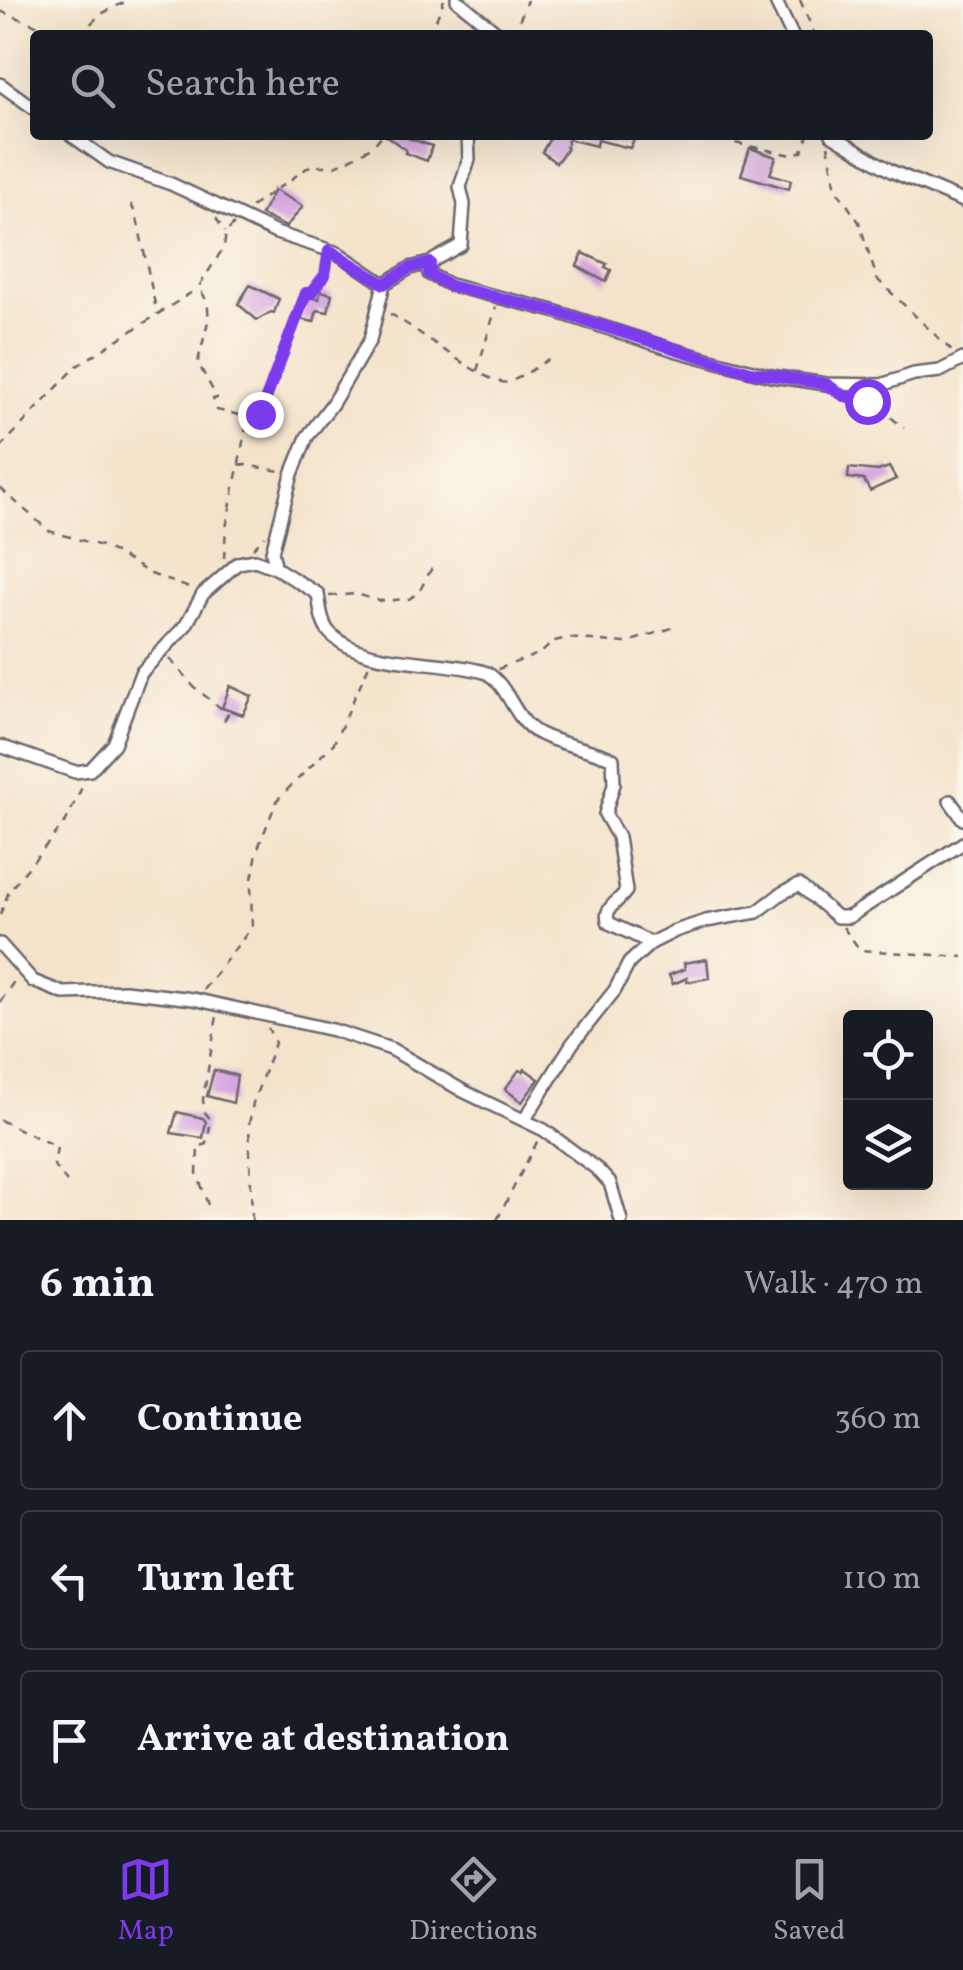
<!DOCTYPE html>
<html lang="en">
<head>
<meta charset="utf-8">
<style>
	body { margin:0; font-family:Vollkorn,serif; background:#20242c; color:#f1f3f6 }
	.controls { position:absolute; right:30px; bottom:30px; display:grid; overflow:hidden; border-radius:10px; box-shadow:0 10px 40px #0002 }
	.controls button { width:90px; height:90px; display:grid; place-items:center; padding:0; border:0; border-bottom:2px solid #363941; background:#171b24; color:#f1f3f6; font:50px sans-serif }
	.stop { position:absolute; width:30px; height:30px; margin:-22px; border:8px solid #7c3aed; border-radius:50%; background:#fff }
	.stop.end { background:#7c3aed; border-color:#fff; box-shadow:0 2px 10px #0008 }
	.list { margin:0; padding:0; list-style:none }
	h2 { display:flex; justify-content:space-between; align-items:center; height:130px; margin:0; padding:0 40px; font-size:42px }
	h2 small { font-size:32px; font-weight:400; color:#9ea1a6 }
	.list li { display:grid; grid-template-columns:65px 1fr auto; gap:30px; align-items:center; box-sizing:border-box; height:140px; margin:0 20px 20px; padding:0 20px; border:2px solid #363941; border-radius:10px }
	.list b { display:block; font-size:38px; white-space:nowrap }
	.list em { font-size:32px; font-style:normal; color:#9ea1a6 }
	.icon { flex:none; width:55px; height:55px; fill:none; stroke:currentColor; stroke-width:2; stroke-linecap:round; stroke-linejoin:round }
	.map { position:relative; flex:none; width:963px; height:1220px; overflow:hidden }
	.search { position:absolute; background:#171b24; box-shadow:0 10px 40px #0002; left:30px; right:30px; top:30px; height:110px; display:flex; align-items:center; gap:25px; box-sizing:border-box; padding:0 35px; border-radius:10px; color:#9ea1a6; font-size:38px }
	.sheet { height:610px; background:#171b24 }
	nav { display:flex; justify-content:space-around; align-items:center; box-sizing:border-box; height:140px; border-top:2px solid #363941; background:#171b24; font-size:28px; color:#9ea1a6 }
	nav a { display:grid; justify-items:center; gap:5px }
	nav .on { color:#7c3aed }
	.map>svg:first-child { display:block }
	.building { fill:#d29edf }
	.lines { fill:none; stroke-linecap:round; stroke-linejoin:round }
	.street-casing { stroke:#6c666d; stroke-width:16 }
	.path { stroke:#6c666d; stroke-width:2.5; stroke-dasharray:8 8; stroke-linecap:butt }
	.street { stroke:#fff; stroke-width:11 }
	.route { stroke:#7c3aed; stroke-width:12 }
</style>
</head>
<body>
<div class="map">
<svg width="963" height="1220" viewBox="0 0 963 1220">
	<rect width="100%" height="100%" fill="#fbf7ec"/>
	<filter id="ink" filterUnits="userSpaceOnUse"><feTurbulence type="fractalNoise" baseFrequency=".01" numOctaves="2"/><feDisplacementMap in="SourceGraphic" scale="20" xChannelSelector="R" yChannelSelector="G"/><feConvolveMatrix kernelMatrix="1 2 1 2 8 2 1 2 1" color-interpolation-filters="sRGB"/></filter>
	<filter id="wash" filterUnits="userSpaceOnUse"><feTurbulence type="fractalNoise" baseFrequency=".0048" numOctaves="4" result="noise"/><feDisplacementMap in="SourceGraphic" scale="40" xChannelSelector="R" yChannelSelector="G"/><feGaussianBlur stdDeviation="2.25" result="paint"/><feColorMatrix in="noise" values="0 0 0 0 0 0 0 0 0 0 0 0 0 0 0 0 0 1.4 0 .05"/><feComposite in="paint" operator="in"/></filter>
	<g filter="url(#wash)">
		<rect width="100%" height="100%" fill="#f4e3ca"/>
		<g id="blocks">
			<g class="building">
				<polygon points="385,135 410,135 408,138 432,146 427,161 405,153 406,150"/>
				<polygon points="552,135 622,135 635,137 630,148 597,140 596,146 568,139 566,150 556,163 542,152"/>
				<polygon points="750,148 776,157 770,174 791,180 789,189 741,175"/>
				<polygon points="274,190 303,206 286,227 261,215"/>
				<polygon points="583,253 607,264 605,267 611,270 606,282 577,266"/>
				<polygon points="250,285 279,299 274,313 271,312 257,320 238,304"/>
				<polygon points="321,291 332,294 328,312 317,310 314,322 300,319 308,297 319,299"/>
				<polygon points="889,467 896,479 870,491 864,480 848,478 849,468 878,471"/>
				<polygon points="230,686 252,696 243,715 222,708"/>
				<polygon points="707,959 709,978 687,982 687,978 673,984 669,975 685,969 684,963"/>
				<polygon points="525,1069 539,1079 522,1102 505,1089 519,1070 523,1072"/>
				<polygon points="214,1070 237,1076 233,1103 207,1096"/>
				<polygon points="177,1112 203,1118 206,1122 203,1138 171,1133"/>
			</g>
		</g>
	</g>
	<g filter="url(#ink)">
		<use href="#blocks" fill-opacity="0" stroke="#6c666d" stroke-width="2.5"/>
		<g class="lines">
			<g class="street-casing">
				<g id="street">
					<polyline points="457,0 500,35"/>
					<polyline points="775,0 792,35"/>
					<polyline points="0,84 35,109"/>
					<polyline points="71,135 109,162 171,184 276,233 338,253 384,284"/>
					<polyline points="468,135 469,159 460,187 464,204 461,245 434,260 428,268 429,274 450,285 554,311 674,350 771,376 826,384 881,385 914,374 940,371 963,359"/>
					<polyline points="832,135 891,171 963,201"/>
					<path d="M430 263 410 268 384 284 370 340 332 404 307 437 292 474 272 552 276 568 318 594C320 606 321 623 329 632 361 668 444 658 487 673 510 687 513 719 538 733 560 745 589 748 613 759L614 784 605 814 618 837 626 891C618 903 602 908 609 923L651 943"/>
					<polyline points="0,746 75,772 90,770 114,744 141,673 186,625 203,594 238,563 255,560 276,568"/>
					<polyline points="950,801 963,819"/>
					<polyline points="0,944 33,981 63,993 125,991 193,999 333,1030 391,1049 463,1091 544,1130 597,1169 610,1183 621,1220"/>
					<polyline points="525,1119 572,1044 615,990 629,963 651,943 675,931 706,921 757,912 782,893 799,885 837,917 849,917 963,843"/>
				</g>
			</g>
			<g class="path">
				<polyline points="800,0 815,35"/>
				<polyline points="0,11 62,35"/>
				<polyline points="79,35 101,14 129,0"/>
				<polyline points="430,35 444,0"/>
				<polyline points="514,35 527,0"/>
				<polyline points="722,135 730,142 792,155 802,151 808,135"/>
				<polyline points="828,145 836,189 859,222 877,279 954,353"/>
				<polyline points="131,204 137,218 157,314"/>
				<polyline points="251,207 310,166 335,166 345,162 373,146 382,135"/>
				<polyline points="216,218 225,232"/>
				<path d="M234 224 226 233 224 247 198 288C219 309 202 337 198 363L217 398 213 399 217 410 248 417"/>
				<path d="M390 314C415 326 488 388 508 382 522 378 537 366 550 358"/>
				<polyline points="477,371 496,307"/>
				<polyline points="849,396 876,405 904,428"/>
				<polyline points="0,448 77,366 197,289"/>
				<polyline points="239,464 280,471"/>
				<polyline points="0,488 49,531 105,547 151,574 195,590"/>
				<polyline points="253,548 265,536"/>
				<polyline points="224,558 226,528 248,417 260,414 306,293 311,293 325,275 328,261"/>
				<polyline points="329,596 357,594 379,601 409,599 419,592 434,564"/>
				<polyline points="170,659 194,687 228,714 222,724"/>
				<polyline points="498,669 541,653 554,641 568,638 625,643 678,626"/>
				<polyline points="0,915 9,891 66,821 84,783"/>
				<polyline points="843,927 860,950 963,957"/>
				<polyline points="203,990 252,927 251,884 258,848 277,800 334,743 369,665"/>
				<polyline points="0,1002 15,980"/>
				<polyline points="0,1120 57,1147 54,1166 67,1182"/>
				<polyline points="208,1205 197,1173 198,1147 207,1144 211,1120 204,1111 203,1099 217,1016"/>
				<polyline points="252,1220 249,1124 253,1103 275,1043 268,1028"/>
				<polyline points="497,1220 538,1140"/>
			</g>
			<use href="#street" class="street"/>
		</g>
	</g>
	<g class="lines" filter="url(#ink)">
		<polyline class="route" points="260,414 306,293 311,293 325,275 329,250 384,284 410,268 430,263 429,274 450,286 554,311 750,372 826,384 844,396 867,401"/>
	</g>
</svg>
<div class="controls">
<button><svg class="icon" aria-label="locate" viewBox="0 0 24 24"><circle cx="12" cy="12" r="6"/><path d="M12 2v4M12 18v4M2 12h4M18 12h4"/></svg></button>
<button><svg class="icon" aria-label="layers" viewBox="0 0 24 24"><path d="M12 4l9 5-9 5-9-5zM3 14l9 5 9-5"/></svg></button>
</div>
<div class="stop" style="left:867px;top:401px"></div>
<div class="stop end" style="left:260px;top:414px"></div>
<div class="search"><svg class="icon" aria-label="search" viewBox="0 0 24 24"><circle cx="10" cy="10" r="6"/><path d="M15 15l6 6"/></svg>Search here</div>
</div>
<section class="sheet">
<h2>6 min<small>Walk · 470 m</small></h2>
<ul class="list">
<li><svg class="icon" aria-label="ahead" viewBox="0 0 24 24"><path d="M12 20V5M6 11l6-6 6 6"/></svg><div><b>Continue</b></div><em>360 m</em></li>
<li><svg class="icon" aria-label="left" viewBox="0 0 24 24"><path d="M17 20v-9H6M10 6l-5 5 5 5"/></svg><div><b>Turn left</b></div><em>110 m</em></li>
<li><svg class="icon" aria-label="arrive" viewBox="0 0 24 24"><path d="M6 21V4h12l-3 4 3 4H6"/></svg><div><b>Arrive at destination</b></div></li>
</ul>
</section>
<nav>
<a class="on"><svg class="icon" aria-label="map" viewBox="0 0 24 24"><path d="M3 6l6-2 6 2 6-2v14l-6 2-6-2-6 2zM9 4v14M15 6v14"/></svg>Map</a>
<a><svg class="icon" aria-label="directions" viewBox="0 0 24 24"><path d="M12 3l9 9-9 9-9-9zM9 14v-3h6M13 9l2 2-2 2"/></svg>Directions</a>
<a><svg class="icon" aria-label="saved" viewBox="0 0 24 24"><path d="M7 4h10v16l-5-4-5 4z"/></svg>Saved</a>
</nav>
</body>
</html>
